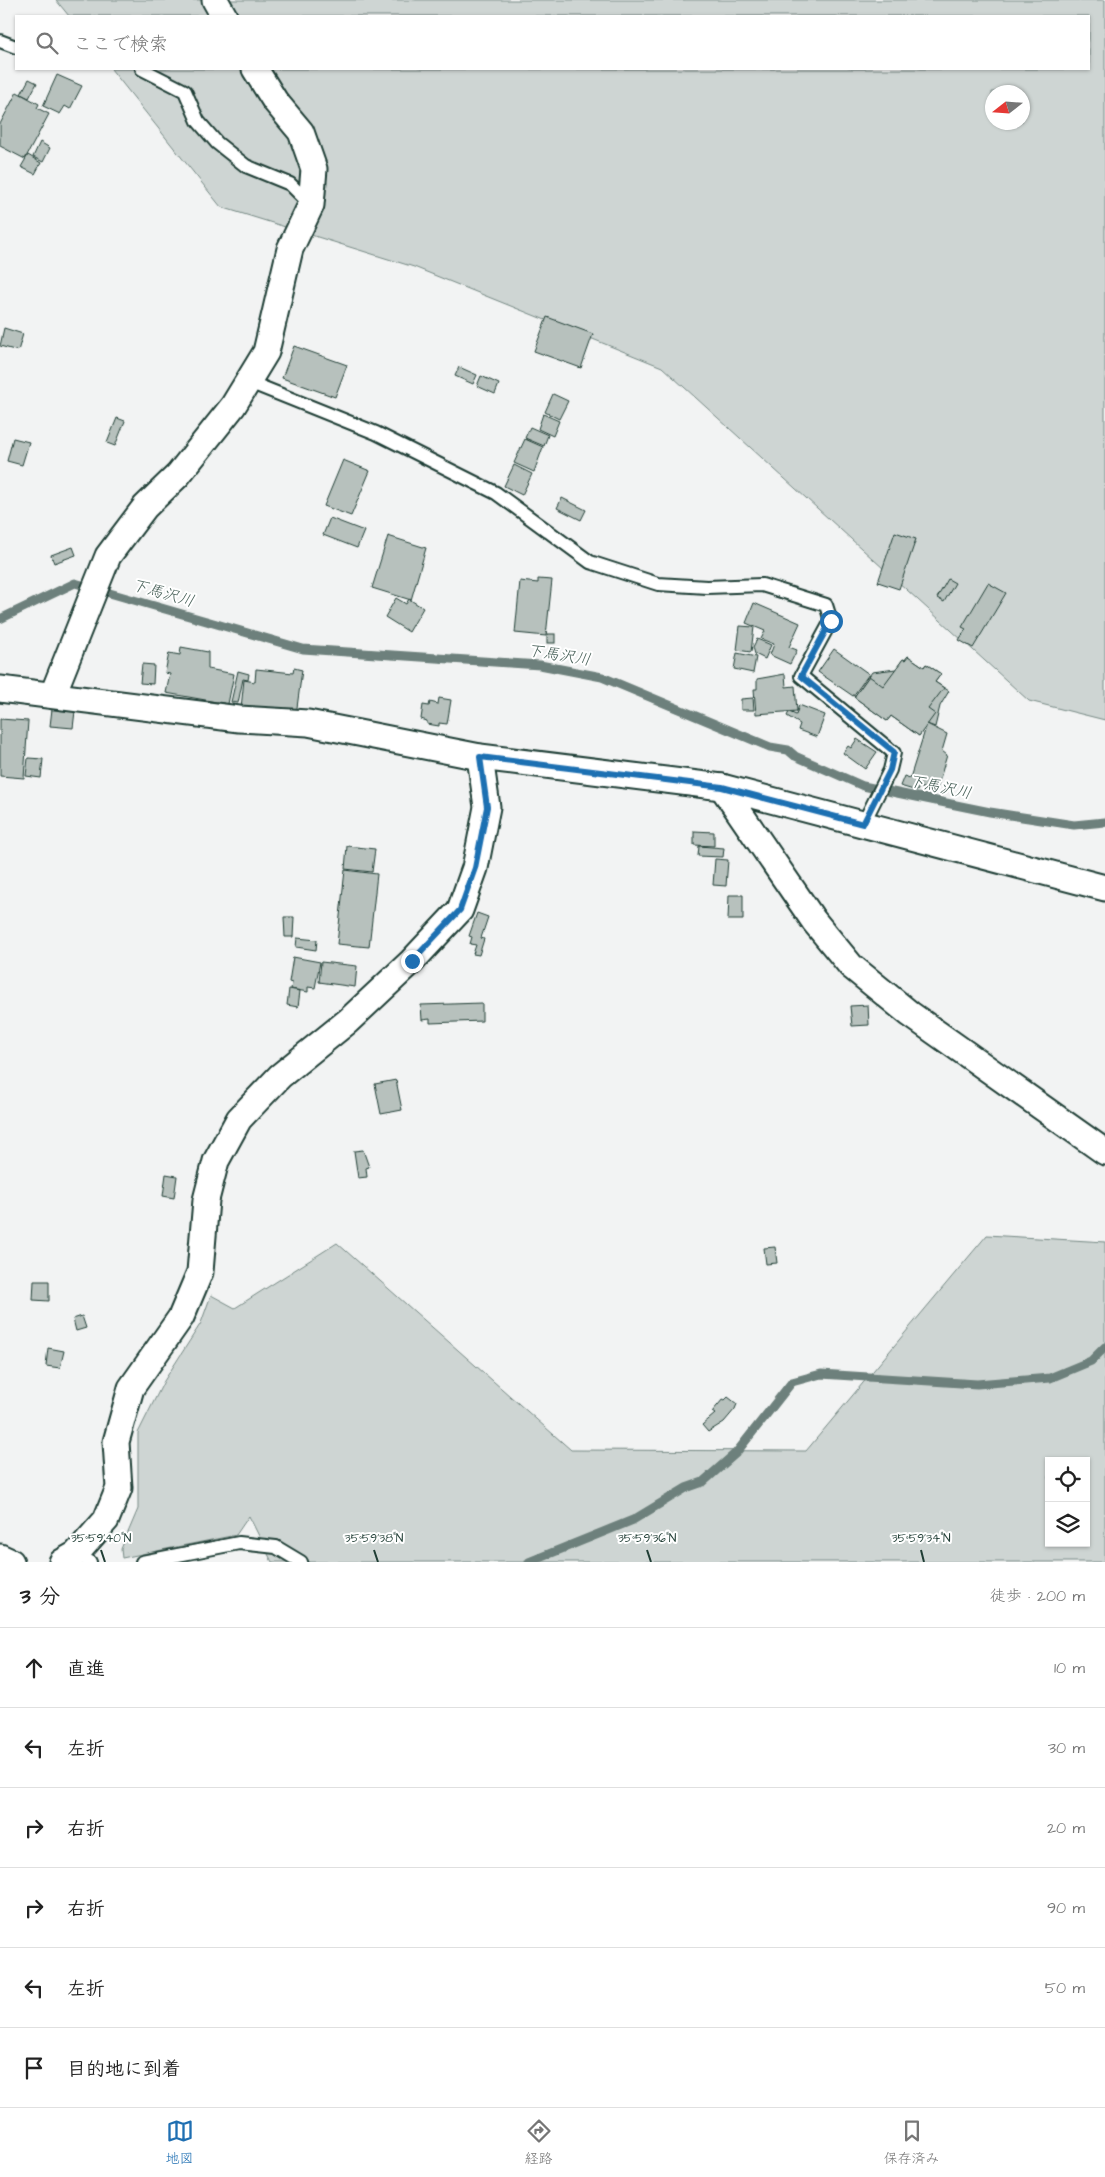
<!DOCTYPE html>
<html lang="ja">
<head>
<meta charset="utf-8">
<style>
	body { margin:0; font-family:"Architects Daughter","Klee One",sans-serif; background:#f2f2f2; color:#222 }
	.controls { position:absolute; right:15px; bottom:15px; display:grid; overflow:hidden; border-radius:0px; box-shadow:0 1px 4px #0004 }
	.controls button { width:45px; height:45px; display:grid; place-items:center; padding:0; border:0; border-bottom:1px solid #e0e0e0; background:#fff; color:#222; font:25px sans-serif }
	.compass { position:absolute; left:985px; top:85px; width:45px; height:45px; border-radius:50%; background:#fff; box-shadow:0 1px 4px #0004; rotate:253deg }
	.stop { position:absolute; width:15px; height:15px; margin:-11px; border:4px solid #1f6fb2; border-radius:50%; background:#fff }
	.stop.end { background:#1f6fb2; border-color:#fff; box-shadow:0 1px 5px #0008 }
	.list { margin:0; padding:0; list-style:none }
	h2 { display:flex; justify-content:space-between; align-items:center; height:65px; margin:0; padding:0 20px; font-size:21px }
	h2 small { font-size:16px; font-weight:400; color:#767676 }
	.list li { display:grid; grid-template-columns:32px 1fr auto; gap:15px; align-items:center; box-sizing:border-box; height:80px; padding:0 20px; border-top:1px solid #e0e0e0 }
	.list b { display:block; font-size:19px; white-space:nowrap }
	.list em { font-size:16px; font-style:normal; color:#767676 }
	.icon { flex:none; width:28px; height:28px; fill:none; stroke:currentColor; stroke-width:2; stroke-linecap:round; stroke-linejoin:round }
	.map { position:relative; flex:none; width:1105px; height:1562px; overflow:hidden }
	.search { position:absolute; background:#fff; box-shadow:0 1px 4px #0004; left:15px; right:15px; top:15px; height:55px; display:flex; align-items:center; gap:12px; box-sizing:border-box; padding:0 18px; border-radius:0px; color:#767676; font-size:19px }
	.sheet { height:545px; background:#fff }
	nav { display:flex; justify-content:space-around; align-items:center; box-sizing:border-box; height:70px; border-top:1px solid #e0e0e0; background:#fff; font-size:14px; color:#767676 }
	nav a { display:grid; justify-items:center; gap:2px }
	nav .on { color:#1f6fb2 }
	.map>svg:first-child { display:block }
	.green { fill:#ced5d3; stroke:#768984; fill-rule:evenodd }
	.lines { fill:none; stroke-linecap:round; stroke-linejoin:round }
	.stream { stroke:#6d807b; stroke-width:9 }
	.building { fill:#b7c1bd; stroke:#1f3d34 }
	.lane-casing { stroke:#1f3d34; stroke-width:16 }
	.street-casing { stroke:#1f3d34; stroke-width:29 }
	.lane { stroke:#fff; stroke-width:12 }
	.street { stroke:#fff; stroke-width:25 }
	.route { stroke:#1f6fb2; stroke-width:6 }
	.ticks { fill:none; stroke:#1f3d34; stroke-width:2 }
	.labels { text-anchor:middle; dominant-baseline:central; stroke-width:4; stroke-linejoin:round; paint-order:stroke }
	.water-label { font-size:16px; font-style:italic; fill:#465f57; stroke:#fff }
	.ticks-label { font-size:12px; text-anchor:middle; fill:#1f3d34; stroke:#fff; stroke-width:4; stroke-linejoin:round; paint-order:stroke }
</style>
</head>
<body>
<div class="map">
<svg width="1105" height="1562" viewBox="0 0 1105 1562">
	<rect width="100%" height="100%" fill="#f2f3f3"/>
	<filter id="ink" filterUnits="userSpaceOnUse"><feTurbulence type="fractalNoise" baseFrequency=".02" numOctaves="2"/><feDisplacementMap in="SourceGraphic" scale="10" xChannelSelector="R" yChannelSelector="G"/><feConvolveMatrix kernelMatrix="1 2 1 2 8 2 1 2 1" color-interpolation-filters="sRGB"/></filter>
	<g filter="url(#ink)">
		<g class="green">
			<path d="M56 0H1105V720L1029 701 662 367 414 267 221 207 111 69H1089V16H69ZM992 92H1022V122H992Z"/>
			<path d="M987 1235 1105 1242V1562H272L249 1516 236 1535 122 1558 121 1549 138 1509V1433L164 1381 201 1323 211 1295 235 1308 337 1243 571 1450 806 1451ZM1049 1461H1086V1543H1049Z"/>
		</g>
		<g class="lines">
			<g class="stream">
				<polyline points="0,619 75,583 303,649 540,665 602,677 770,747 788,750 795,756 863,786 990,812 1074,825 1105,822"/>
				<polyline points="529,1562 633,1520 686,1488 703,1482 736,1453 792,1382 821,1374 977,1384 1050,1378 1091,1361 1105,1347"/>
			</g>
		</g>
		<g class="building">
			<polygon points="57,75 82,86 70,109 65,106 60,114 43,106"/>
			<polygon points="29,79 37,83 29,98 21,94"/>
			<polygon points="17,92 39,104 37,108 49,114 25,159 0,146 0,124"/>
			<polygon points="40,142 50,148 43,162 33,157"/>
			<polygon points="28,155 41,163 35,174 21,167"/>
			<polygon points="547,317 593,334 581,368 534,351"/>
			<polygon points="4,328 23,334 18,351 0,346"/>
			<polygon points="294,346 347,365 335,397 282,378"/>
			<polygon points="459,367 477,375 473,384 455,376"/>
			<polygon points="481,376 499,384 495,394 477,386"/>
			<polygon points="553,394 568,401 559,419 545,412"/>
			<polygon points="543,414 559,421 553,436 538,429"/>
			<polygon points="117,418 125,421 115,446 107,443"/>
			<polygon points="530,427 548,435 544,446 525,438"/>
			<polygon points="13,438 29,442 22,465 7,461"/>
			<polygon points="525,439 543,447 534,472 514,463"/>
			<polygon points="343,460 370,471 351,516 324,506"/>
			<polygon points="514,465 532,474 522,495 504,486"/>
			<polygon points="562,498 586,510 581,520 557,508"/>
			<polygon points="330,518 364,531 357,548 323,535"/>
			<polygon points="895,532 916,539 899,589 878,582"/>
			<polygon points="388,536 426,548 411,600 372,588"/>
			<polygon points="73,547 76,555 54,563 51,555"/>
			<polygon points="538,579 552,580 546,636 515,633 520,581 538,583"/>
			<polygon points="948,579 955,583 944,602 937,598"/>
			<polygon points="988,583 1006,593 973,648 959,640 966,629 962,627"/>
			<polygon points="396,598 406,604 409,599 423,608 409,632 385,617"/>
			<polygon points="754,603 800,623 789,647 797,650 790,664 770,655 774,644 761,639 765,631 746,623"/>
			<polygon points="740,626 754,627 751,652 737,650"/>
			<rect x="547" y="634" width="8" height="9"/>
			<polygon points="757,639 771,645 765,659 755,654 753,647"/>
			<polygon points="181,647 208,652 208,669 234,674 228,704 166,693 170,674 165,673 169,653 180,655"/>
			<polygon points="834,649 869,674 853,696 818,672"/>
			<polygon points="737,653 756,657 753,673 734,669"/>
			<polygon points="908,656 924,667 926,664 941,674 935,682 949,691 940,706 935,727 927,724 919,736 891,716 887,721 854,697 872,672 896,669 903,659 905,660"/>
			<polygon points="908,656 924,667 926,664 941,674 935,682 944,688 928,709 935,714 919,736 891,716 887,721 854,697 869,676 883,686 903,659 905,660"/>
			<polygon points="142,664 154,665 153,684 140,683"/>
			<polygon points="294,668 302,670 296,715 241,708 244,680 255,682 256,669 293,673"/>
			<polygon points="238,671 249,674 248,680 243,679 238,703 231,702"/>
			<polygon points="785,674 786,687 795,686 797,711 756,714 754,689 757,689 757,679"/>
			<polygon points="439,698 451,700 447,724 439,723 439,726 427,724 427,721 421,719 423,705 429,706 430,702 438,704"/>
			<polygon points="753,698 754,710 741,710 741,699"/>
			<polygon points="799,705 825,715 817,737 798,730 800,724 787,716 789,712 796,715"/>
			<polygon points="52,709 75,711 73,728 50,726"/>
			<polygon points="0,719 28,721 24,778 0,776"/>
			<polygon points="927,724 947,734 942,751 947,755 936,792 919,787 917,791 900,786 904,776 910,778"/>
			<polygon points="857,739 877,752 865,769 843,753 848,746 851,748"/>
			<polygon points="28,758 43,759 41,778 26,776"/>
			<polygon points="694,831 714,832 714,846 694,845"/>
			<polygon points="347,846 375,849 372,872 345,869"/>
			<polygon points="699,846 724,848 723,857 698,856"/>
			<polygon points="715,859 728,860 726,886 713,885"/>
			<polygon points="345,870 377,874 369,947 337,944"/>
			<polygon points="729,895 743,895 743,920 728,920"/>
			<polygon points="477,913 488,917 481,938 484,939 479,955 473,954 476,945 470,944 472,937 469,936"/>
			<polygon points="284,917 294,917 293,937 285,937"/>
			<polygon points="297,938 317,940 316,950 296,947"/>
			<polygon points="293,957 320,962 315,988 308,987 308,992 291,989 292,983 289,982"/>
			<polygon points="321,962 357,966 355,987 319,982"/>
			<polygon points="289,989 300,991 298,1007 287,1005"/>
			<polygon points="482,1003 482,1021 430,1023 430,1019 422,1020 421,1005"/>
			<polygon points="868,1005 869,1025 852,1026 850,1006"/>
			<polygon points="396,1080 402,1110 381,1114 375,1084"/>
			<polygon points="363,1150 369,1167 366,1168 367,1177 358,1178 354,1151"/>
			<polygon points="166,1174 177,1176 174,1198 163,1196"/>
			<polygon points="775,1247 777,1263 766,1264 764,1248"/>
			<polygon points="34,1281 49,1281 49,1301 33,1300"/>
			<polygon points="82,1316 86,1328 76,1331 73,1319"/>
			<polygon points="48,1348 64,1351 60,1368 46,1366"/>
			<polygon points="728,1397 737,1404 735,1409 724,1422 708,1432 702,1425 715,1414 712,1412 723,1399 725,1400"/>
		</g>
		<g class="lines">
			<g class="lane-casing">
				<g id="lane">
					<polyline points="0,41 16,47"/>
					<polyline points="142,69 185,91 198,121 217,143 246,166 290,184 311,205"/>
					<polyline points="249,382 376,433 496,493 590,562 658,584 707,587 762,585 826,605 831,621 801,676 894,753 890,770 863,824"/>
					<polyline points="76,1554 90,1562"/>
					<polyline points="142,1562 239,1543 276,1547 301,1562"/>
				</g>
			</g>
			<g class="street-casing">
				<g id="street">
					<polyline points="215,0 224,16"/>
					<polyline points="0,689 239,719 308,723 480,757 722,787 1105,888"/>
					<polyline points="53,694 108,556 145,507 178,475 233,406 266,352 290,249 311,205 314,169 301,132 275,101 255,69"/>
					<polyline points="722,787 814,921 851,966 910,1014 1105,1152"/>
					<polyline points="0,1557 11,1562"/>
					<polyline points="62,1562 76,1554 106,1520 119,1488 116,1442 131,1388 181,1317 200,1272 206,1200 216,1161 239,1119 280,1076 348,1021 412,961 460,910 475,868 487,807 480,757"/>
				</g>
			</g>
			<use href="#lane" class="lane"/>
			<use href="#street" class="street"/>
		</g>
	</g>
	<g class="lines" filter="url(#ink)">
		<polyline class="route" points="412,961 460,910 475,868 487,807 480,757 722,787 863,824 890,770 894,752 801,676 831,621"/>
	</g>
	<path class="ticks" d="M101 1550 105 1562M374 1550 378 1562M647 1550 651 1562M921 1550 924 1562"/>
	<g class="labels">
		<g class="water-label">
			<text transform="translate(163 593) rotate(16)">下馬沢川</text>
			<text transform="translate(559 655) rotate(9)">下馬沢川</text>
			<text transform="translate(940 787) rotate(12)">下馬沢川</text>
		</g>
	</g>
	<g class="ticks-label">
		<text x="101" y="1542">35°59'40"N</text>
		<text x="374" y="1542">35°59'38"N</text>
		<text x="647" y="1542">35°59'36"N</text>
		<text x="921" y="1542">35°59'34"N</text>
	</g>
</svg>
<div class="controls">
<button><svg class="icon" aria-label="locate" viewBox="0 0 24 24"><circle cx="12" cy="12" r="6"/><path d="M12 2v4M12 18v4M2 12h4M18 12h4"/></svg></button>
<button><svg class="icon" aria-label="layers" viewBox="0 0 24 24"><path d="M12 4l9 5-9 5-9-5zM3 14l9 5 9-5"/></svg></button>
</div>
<svg class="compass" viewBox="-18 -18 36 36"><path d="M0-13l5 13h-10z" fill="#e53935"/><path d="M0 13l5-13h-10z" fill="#767676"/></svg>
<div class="stop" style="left:831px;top:621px"></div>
<div class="stop end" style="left:412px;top:961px"></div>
<div class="search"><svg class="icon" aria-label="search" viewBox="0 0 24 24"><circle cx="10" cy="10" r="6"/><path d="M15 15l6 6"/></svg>ここで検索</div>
</div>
<section class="sheet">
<h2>3 分<small>徒歩 · 200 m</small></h2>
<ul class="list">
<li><svg class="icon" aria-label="ahead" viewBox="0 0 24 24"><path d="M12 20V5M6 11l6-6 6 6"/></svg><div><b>直進</b></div><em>10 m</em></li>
<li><svg class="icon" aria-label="left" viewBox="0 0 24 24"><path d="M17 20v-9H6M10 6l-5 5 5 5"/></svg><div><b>左折</b></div><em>30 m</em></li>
<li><svg class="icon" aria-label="right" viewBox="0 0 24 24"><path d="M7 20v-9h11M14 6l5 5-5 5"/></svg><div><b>右折</b></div><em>20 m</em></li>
<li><svg class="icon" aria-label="right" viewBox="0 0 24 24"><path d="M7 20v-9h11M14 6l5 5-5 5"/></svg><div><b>右折</b></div><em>90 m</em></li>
<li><svg class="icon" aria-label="left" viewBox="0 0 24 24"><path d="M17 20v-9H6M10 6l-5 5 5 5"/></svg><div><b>左折</b></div><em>50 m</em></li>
<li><svg class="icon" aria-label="arrive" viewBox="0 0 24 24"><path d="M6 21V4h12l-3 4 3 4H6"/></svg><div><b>目的地に到着</b></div></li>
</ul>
</section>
<nav>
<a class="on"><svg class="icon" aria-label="map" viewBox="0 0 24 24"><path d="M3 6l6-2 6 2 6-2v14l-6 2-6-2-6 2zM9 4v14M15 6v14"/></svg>地図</a>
<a><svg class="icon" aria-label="directions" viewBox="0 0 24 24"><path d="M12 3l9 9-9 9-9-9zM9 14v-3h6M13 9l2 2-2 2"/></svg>経路</a>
<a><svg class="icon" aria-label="saved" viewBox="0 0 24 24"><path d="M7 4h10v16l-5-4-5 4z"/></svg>保存済み</a>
</nav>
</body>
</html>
